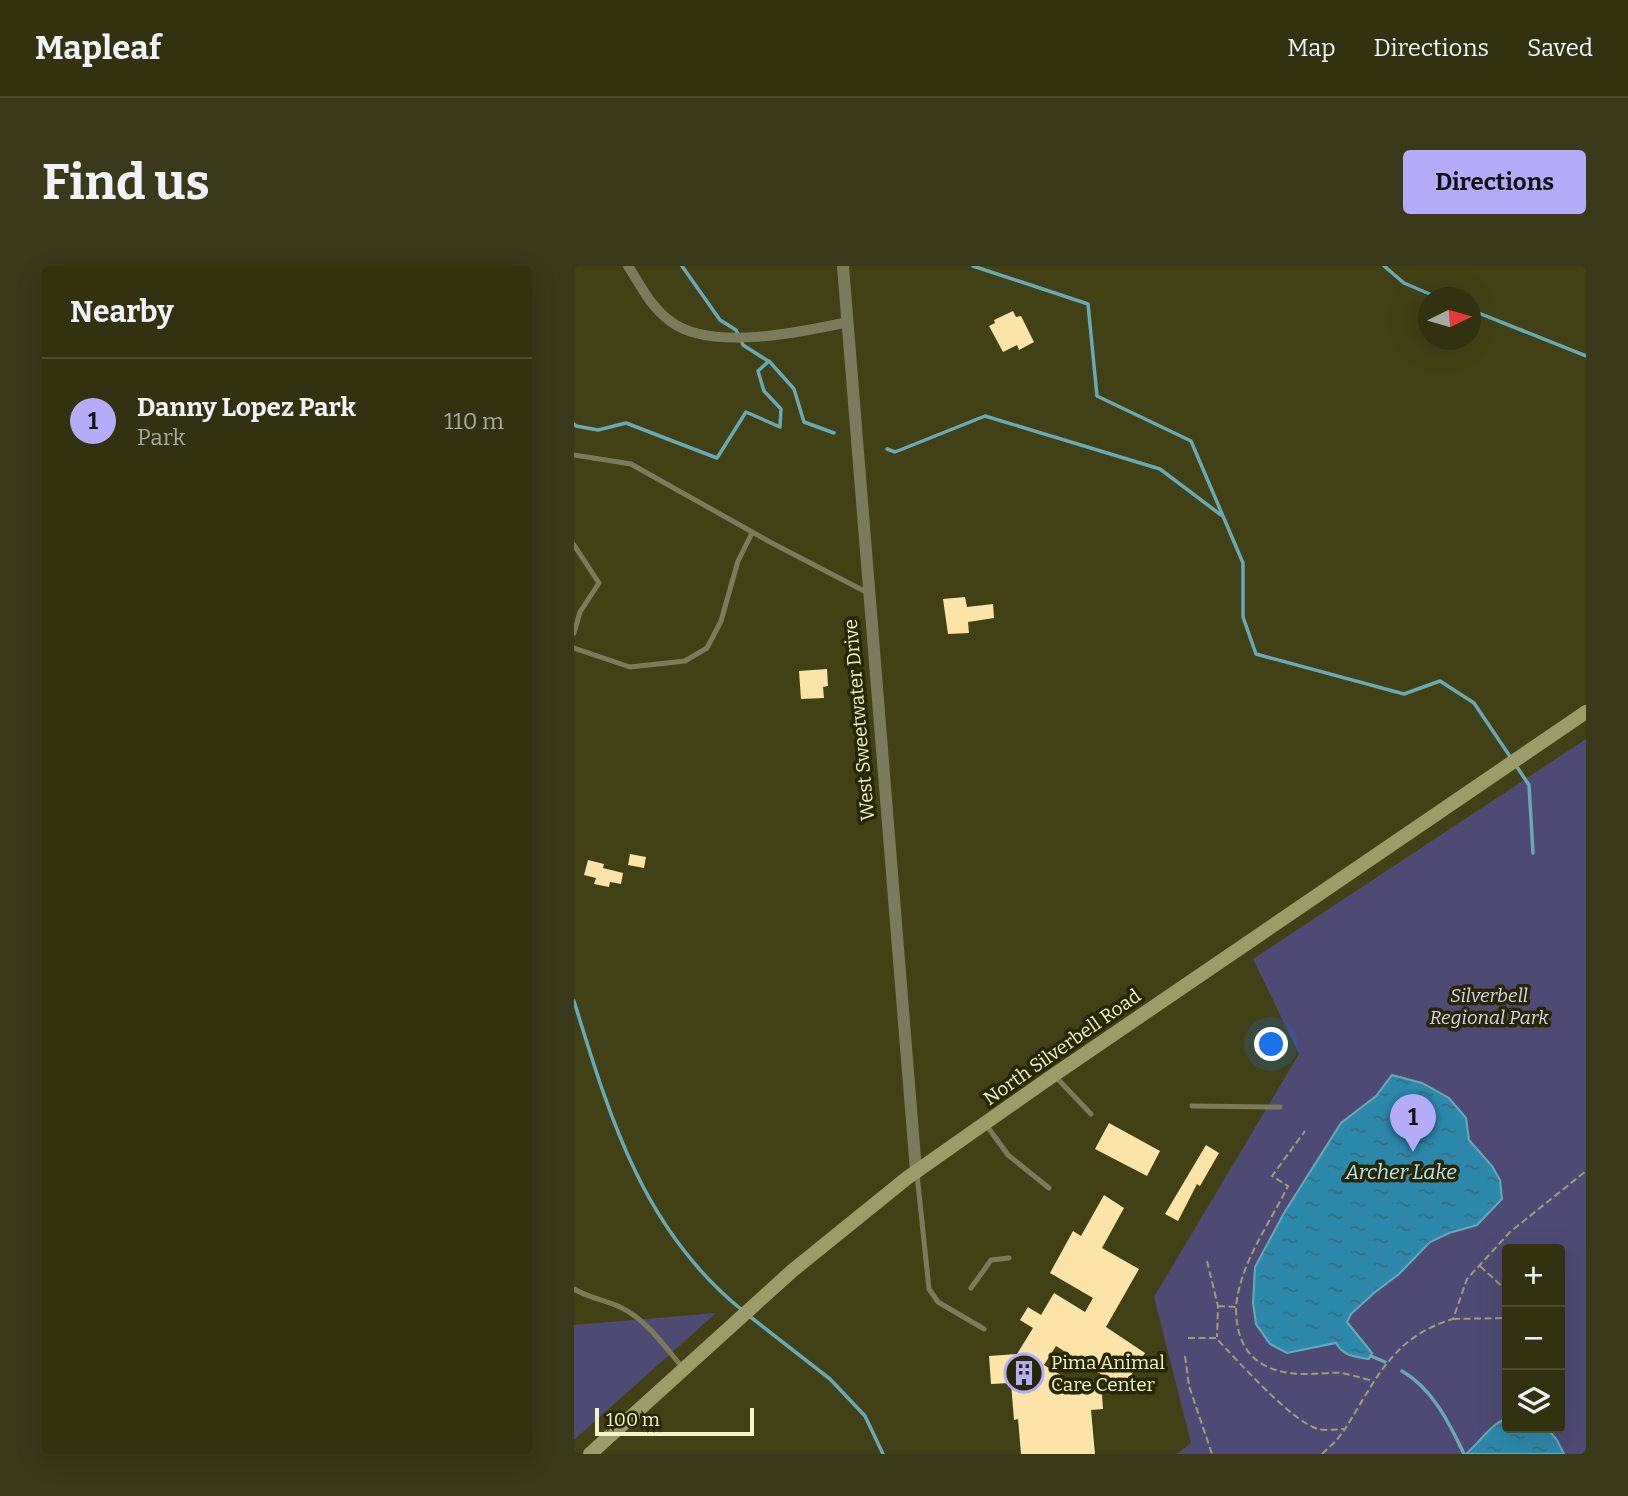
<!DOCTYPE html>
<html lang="en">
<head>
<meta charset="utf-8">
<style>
	body { margin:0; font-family:Bitter,serif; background:#3a3919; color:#f1f3f6 }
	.controls { position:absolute; right:21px; bottom:21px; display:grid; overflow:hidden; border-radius:7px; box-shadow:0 7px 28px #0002 }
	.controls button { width:63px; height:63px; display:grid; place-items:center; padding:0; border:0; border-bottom:2px solid #4d4c30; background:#323110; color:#f1f3f6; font:35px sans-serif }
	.compass { position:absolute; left:844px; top:21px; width:63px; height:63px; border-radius:50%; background:#323110; box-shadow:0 7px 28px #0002; rotate:85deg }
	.scale { position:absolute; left:21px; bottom:18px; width:159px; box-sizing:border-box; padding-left:7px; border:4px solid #f3f3cb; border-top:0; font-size:19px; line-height:24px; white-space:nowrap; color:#f3f3cb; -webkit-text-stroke:5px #282704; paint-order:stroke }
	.you { position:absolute; left:698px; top:779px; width:24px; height:24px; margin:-18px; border:5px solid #fff; border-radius:50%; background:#1a73e8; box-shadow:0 0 0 10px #1a73e833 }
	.badge { display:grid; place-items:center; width:46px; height:46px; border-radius:50%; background:#b4acf9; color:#111; font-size:23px; font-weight:700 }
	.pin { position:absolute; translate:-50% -58px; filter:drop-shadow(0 2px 4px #0008) }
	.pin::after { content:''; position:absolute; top:37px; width:24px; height:21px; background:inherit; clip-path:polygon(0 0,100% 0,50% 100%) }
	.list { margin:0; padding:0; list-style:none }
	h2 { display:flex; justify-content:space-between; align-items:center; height:91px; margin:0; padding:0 28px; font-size:30px }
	h2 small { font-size:23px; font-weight:400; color:#a8a99f }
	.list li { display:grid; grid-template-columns:46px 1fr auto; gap:21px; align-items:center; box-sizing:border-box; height:126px; padding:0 28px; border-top:2px solid #4d4c30 }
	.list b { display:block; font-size:26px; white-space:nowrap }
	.list p { margin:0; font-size:23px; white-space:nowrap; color:#a8a99f }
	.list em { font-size:23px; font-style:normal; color:#a8a99f }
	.icon { flex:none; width:38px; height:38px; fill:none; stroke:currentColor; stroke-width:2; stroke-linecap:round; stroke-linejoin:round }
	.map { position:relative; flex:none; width:1012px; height:1188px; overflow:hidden; border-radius:7px }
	header { display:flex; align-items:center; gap:42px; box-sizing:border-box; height:98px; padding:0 35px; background:#323110; border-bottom:2px solid #4d4c30 }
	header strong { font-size:33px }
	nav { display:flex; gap:38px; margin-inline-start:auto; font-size:24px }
	.intro { display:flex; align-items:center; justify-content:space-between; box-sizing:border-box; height:168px; padding:0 42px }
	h1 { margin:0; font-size:49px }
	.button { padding:18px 32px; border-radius:7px; background:#b4acf9; color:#111; font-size:24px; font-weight:700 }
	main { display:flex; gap:42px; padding:0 42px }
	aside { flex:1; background:#323110; border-radius:7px; box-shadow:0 7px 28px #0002 }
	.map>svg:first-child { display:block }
	.green { fill:#4e4a74; fill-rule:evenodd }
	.water { fill:url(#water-ripples); stroke:#68a9b5; stroke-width:2 }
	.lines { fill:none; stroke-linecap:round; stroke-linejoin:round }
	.stream { stroke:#68a9b5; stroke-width:3.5 }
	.building { fill:#fce3a8 }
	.path { stroke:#9e9d74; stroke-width:2; stroke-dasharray:7 3.5; stroke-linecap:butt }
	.service { stroke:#7b7b5c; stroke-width:5 }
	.minor { stroke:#7b7b5c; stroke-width:10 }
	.tertiary { stroke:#7b7b5c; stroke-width:12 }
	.secondary { stroke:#9c9c6b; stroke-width:14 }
	.labels { text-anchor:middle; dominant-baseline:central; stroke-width:7; stroke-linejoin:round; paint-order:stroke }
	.street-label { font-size:19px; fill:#f3f3cb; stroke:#282704 }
	.park-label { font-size:19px; font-style:italic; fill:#d6d3f9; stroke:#282704 }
	.poi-label { font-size:19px; fill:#f3f3cb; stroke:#282704; text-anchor:start }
	.water-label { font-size:21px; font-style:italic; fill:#b8e3f7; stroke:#282704 }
</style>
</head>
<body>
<header>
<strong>Mapleaf</strong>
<nav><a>Map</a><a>Directions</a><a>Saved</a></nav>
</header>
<div class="intro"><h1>Find us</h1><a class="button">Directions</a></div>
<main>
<aside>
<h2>Nearby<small></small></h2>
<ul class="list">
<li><span class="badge">1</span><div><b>Danny Lopez Park</b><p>Park</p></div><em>110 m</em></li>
</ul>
</aside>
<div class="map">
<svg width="1012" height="1188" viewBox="0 0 1012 1188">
	<defs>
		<pattern id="water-ripples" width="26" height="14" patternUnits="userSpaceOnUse" patternTransform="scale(1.75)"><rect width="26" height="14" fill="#2d89ac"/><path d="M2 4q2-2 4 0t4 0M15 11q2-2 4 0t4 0" fill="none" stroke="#386f80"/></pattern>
	</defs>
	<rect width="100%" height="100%" fill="#424116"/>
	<g class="green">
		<path d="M1012 473V1188H603L617 1177 580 1031 725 788 679 693ZM933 983H986V1162H933Z"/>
		<polygon points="142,1047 0,1174 0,1059"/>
	</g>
	<g class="water">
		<path d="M818 809 848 817 875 832 892 852 895 874 918 900 926 914 928 933 903 959 875 967 856 976 825 1008 800 1027 777 1048 773 1056 798 1087 795 1093C781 1091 769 1090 762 1077L713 1087 696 1078 682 1058 679 1037 681 1001 710 947 767 857 802 830Z"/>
		<path d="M933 1152V1162H973L983 1174 990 1188H892C905 1177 917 1158 933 1152Z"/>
	</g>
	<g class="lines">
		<g class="stream">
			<polyline points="108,0 146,54 162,64 169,79 194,95"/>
			<polyline points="399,0 514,38 523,130 617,175 669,297 669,351 682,388 830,428 866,415 900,437 937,492"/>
			<polyline points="810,0 830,17 865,32"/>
			<polyline points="897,44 1012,90"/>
			<polyline points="0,158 2,160 24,164 52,157 143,192 172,146 206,161 207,143 190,125 184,105 195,95 220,123 230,156 260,167"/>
			<polyline points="313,183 321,186 411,150 586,203 647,249"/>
			<polyline points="941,498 955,519 959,587"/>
			<path d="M0 735C36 852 69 964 168 1044"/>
			<polyline points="174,1049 256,1113 291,1150 309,1188"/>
			<polyline points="797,1090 811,1096"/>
			<path d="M828 1105C858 1122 876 1158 890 1188"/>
		</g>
	</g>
	<g class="building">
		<polygon points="439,45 442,51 447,50 460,76 445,84 443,79 429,86 415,60 421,57 420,54"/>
		<polygon points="391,331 393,341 419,338 420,352 394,356 395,367 374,368 369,333"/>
		<polygon points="253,403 254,420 249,421 250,432 227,433 225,405"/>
		<polygon points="56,588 72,591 70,602 54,599"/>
		<polygon points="14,594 30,598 29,602 49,607 47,618 36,616 35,621 20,618 22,612 10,609"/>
		<polygon points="535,857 586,885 573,910 521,883"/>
		<polygon points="632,879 645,887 626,920 623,918 604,955 591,948"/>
		<polygon points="530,929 550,942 528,982 565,1003 532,1061 571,1087 549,1122 482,1080 470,1099 502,1118 527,1114 529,1143 517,1144 521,1188 447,1188 444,1153 440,1154 437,1117 417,1118 415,1090 443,1088 459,1062 446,1054 454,1041 467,1049 480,1027 511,1046 519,1032 476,1007 499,965 507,970"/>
	</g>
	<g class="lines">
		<g class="path">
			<polyline points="633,995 644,1040 643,1071"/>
			<polyline points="906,1000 933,1025"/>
			<path d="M644 1040 662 1041C666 997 695 959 714 920L698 910 731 865"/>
			<path d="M662 1042C662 1089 689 1109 735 1108 745 1108 757 1106 767 1107 778 1109 788 1112 799 1115"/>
			<polyline points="879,1053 933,1052"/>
			<path d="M614 1072H642C662 1093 718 1156 744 1163 751 1165 763 1163 771 1163 802 1114 818 1071 879 1053L893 1013 936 966 1012 905"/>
			<polyline points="611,1090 615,1120 638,1188"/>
			<polyline points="748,1188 762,1175 771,1163"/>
		</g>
		<g class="service">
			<polyline points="0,189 57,198 196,276 294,327"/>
			<polyline points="0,279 25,317 6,346 0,367"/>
			<polyline points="0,382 56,401 111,395 133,382 147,355 164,295 178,267"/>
			<polyline points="480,809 517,848"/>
			<polyline points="618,840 706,841"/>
			<polyline points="413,860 434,889 475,922"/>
			<polyline points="343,908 355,1023 364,1036 410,1063"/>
			<polyline points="397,1022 417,994 435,992"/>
			<path d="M0 1023C15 1032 31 1034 46 1041 73 1054 90 1080 109 1102"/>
		</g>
		<path class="minor" d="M54 0C67 20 76 40 96 55 136 86 228 66 274 56"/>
		<polyline class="tertiary" points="269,0 342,905"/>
		<polyline class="secondary" points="16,1188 218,1005 333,912 474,813 1012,446"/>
	</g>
	<defs>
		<g id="building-ring" transform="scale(2.0125)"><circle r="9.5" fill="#282704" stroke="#b4acf9" stroke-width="1.5"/><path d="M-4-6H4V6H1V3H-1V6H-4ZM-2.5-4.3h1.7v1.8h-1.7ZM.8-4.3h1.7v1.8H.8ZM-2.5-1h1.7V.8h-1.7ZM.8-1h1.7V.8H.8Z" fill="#b4acf9"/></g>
	</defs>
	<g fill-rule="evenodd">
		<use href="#building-ring" x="450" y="1107"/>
	</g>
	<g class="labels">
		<g class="street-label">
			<text transform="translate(285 454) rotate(-95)">West Sweetwater Drive</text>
			<text transform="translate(488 781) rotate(-35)">North Silverbell Road</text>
		</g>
		<g class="park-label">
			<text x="915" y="729">Silverbell<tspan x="915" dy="22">Regional Park</tspan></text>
		</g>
		<g class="poi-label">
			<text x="477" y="1096">Pima Animal<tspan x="477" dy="22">Care Center</tspan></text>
		</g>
		<g class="water-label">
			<text x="827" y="906">Archer Lake</text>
		</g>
	</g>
</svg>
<div class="controls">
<button>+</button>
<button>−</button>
<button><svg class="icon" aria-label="layers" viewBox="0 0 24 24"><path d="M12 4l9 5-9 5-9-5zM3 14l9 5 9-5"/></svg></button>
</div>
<svg class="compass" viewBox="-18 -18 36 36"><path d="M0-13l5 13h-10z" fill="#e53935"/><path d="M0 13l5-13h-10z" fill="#a8a99f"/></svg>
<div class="scale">100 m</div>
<div class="you"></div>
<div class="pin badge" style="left:839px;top:886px">1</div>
</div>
</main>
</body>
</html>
